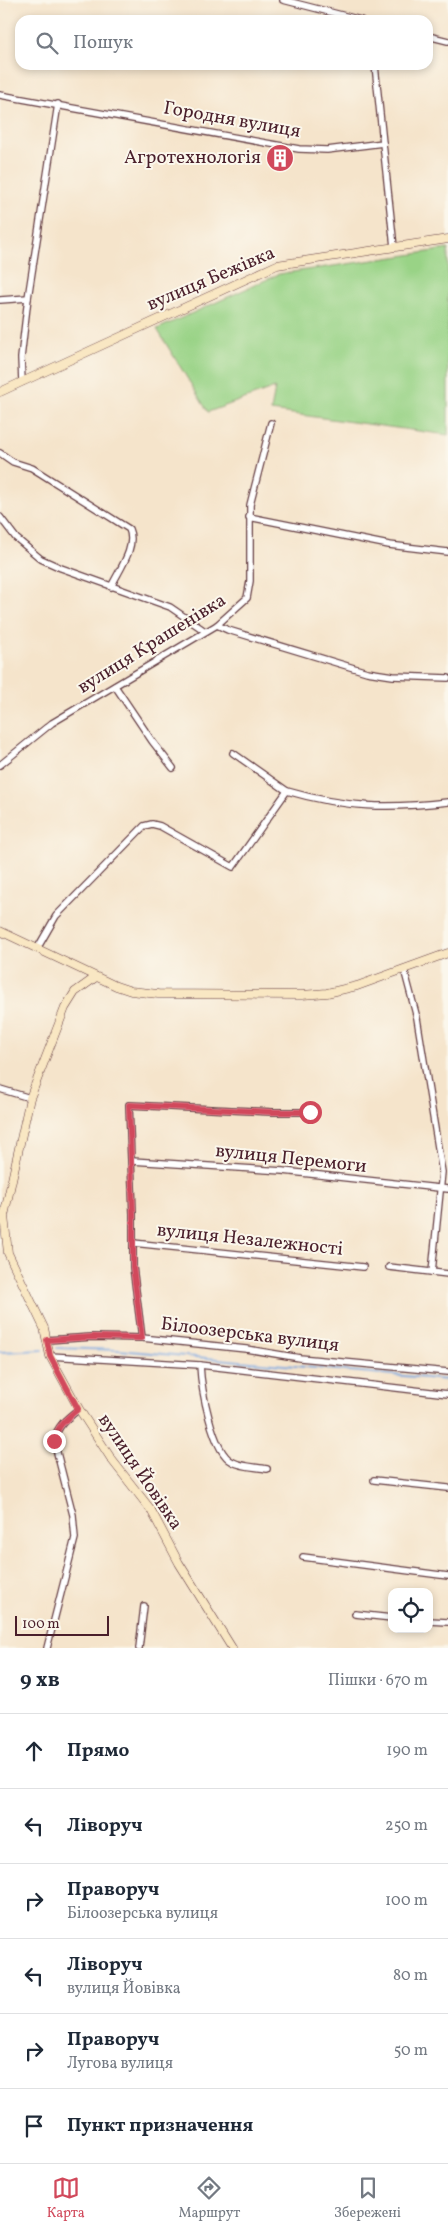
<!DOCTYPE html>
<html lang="uk">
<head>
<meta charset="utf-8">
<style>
	body { margin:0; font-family:Vollkorn,serif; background:#f2f2f3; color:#1f2937 }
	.controls { position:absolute; right:15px; bottom:15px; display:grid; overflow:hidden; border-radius:10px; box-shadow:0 2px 8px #0003 }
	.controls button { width:45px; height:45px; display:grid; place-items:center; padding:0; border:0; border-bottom:1px solid #e0e1e3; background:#fff; color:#1f2937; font:25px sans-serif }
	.scale { position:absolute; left:15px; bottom:12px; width:94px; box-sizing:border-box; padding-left:5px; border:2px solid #4a1f2b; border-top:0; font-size:14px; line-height:18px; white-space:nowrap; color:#4a1f2b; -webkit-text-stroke:4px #fbf7ec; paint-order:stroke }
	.stop { position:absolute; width:15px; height:15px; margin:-11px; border:4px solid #d1495b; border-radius:50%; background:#fff }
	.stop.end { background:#d1495b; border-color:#fff; box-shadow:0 1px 5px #0008 }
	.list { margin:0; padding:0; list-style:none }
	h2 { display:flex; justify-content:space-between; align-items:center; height:65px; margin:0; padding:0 20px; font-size:21px }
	h2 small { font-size:16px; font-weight:400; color:#747a83 }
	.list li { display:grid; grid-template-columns:32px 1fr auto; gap:15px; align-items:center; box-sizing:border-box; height:75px; padding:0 20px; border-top:1px solid #e0e1e3 }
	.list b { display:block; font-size:19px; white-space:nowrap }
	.list p { margin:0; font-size:16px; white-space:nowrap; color:#747a83 }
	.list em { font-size:16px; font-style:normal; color:#747a83 }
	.icon { flex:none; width:28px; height:28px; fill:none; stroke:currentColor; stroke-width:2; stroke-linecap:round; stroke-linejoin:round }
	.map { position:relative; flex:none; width:448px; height:1648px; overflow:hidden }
	.search { position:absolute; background:#fff; box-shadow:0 2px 8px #0003; left:15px; right:15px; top:15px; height:55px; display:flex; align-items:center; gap:12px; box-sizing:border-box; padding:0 18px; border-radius:15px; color:#747a83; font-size:19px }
	.sheet { height:515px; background:#fff }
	nav { display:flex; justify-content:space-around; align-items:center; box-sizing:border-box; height:70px; border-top:1px solid #e0e1e3; background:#fff; font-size:14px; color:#747a83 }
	nav a { display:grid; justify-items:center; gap:2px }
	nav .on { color:#d1495b }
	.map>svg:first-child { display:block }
	.green { fill:#99d386; stroke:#727958 }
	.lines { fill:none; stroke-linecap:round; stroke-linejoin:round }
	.stream { stroke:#75a4de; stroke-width:2 }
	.street-casing { stroke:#643d43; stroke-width:8 }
	.secondary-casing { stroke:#643d43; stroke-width:9 }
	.street { stroke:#fff; stroke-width:5.5 }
	.secondary { stroke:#f9e7c3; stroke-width:8 }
	.route { stroke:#d1495b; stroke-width:6 }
	.labels { text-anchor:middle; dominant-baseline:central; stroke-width:4; stroke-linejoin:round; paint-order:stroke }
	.street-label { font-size:19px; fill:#4a1f2b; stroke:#fbf7ec }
	.poi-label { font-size:19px; fill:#4a1f2b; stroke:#fbf7ec; text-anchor:end }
</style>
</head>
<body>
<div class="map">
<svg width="448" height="1648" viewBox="0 0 448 1648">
	<rect width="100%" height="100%" fill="#fbf7ec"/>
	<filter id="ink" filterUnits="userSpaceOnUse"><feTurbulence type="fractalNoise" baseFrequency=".02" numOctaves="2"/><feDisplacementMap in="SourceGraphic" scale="10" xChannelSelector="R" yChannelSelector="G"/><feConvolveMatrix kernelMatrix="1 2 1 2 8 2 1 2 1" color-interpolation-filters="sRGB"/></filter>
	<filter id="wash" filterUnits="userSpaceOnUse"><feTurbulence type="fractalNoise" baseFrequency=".0096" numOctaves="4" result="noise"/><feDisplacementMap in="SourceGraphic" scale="20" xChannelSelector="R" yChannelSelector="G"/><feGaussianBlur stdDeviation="1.12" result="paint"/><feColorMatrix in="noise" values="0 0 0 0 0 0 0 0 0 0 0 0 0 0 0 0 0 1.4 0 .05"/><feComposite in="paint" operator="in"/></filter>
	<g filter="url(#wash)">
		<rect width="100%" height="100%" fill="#f5e4cb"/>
		<polygon class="green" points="448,249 448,435 271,411 275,388 208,412 157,329 279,274"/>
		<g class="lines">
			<g class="stream">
				<polyline points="57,1348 119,1350 448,1380"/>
				<polyline points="0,1352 43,1350"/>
			</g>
		</g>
	</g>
	<g filter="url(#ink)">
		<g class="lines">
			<g class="street-casing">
				<g id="street">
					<polyline points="283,0 361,20"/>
					<polyline points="428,36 448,41"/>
					<polyline points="0,95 299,149 327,150 383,143 375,65"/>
					<polyline points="383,143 394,247"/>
					<polyline points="0,300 28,298"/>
					<polyline points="22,382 21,358 28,298 58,104"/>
					<path d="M0 453 13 462 32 468 129 529C137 547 119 570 111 587"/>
					<polyline points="0,517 16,538 41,559 61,568 170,607 205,631"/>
					<polyline points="249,517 389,545 448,552"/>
					<polyline points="217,625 228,630 367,672 393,676 448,678"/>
					<polyline points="115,686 152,741 173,768"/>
					<polyline points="233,753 287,791"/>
					<polyline points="0,765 52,723 217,625 247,598 250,581 250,505 271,423"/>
					<path d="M37 949 56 916 144 826 152 824 160 826 233 867 287 791C345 808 389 809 448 802"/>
					<polyline points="404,969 417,1018 442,1172 432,1272"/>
					<polyline points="0,1089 30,1098"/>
					<polyline points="132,1161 283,1171 448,1189"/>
					<polyline points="133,1243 363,1267"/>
					<polyline points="389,1267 448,1274"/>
					<polyline points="142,1338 133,1267 133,1214 129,1105 272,1112 310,1112"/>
					<polyline points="47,1340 92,1337 142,1338 246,1349 300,1358 448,1372"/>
					<polyline points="50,1356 200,1365 448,1394"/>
					<path d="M200 1365C201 1386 212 1453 233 1462 242 1467 257 1467 267 1469"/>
					<polyline points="374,1480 448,1488"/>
					<polyline points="303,1557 448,1576"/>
					<polyline points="355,1614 392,1618"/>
					<polyline points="429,1621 448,1622"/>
					<path d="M47 1648 75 1538 73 1515 54 1441C57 1426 66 1419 79 1409"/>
					<polyline points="139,1648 144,1606"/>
				</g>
			</g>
			<g class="secondary-casing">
				<g id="secondary">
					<polyline points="0,392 277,265 448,239"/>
					<polyline points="0,931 116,986 131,991 158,994 302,995 327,993 357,986 448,953"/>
					<polyline points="96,977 75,992 65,1008 30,1098 4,1216 8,1253 44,1328 50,1356 79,1409 112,1460 151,1510 179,1563 232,1648"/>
				</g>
			</g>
			<use href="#street" class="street"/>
			<use href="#secondary" class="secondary"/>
		</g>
	</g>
	<g class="lines" filter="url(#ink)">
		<path class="route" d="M54 1441C57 1426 66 1419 78 1409L50 1356 47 1340 92 1337 142 1338 133 1267V1214L129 1105 272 1112H310"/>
	</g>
	<defs>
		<g id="building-disc" transform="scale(1.4375)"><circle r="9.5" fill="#d1495b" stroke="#fbf7ec"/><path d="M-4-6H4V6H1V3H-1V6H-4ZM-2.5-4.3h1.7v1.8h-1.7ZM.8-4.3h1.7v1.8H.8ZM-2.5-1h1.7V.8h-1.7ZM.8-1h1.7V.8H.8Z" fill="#fff"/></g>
	</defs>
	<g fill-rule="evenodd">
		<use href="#building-disc" x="280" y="158"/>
	</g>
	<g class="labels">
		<g class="street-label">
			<text transform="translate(232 120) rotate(10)">Городня вулиця</text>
			<text transform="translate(211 279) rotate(-23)">вулиця Бежівка</text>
			<text transform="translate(152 644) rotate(-32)">вулиця Крашенівка</text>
			<text transform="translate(291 1159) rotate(6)">вулиця Перемоги</text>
			<text transform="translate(250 1240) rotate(6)">вулиця Незалежності</text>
			<text transform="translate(250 1335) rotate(7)">Білоозерська вулиця</text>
			<text transform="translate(140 1472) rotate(56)">вулиця Йовівка</text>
		</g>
		<g class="poi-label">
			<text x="261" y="158">Агротехнологія</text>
		</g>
	</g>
</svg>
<div class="controls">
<button><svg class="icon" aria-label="locate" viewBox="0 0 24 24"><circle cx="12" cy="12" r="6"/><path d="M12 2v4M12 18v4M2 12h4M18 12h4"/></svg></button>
</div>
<div class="scale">100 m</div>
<div class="stop" style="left:310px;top:1112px"></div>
<div class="stop end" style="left:54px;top:1441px"></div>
<div class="search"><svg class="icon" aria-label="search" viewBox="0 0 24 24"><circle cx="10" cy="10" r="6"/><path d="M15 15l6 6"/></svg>Пошук</div>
</div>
<section class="sheet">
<h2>9 хв<small>Пішки · 670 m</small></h2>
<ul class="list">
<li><svg class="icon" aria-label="ahead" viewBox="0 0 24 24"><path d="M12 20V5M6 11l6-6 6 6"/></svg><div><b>Прямо</b></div><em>190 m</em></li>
<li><svg class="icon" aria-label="left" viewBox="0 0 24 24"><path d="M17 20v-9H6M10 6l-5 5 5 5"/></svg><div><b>Ліворуч</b></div><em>250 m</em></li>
<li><svg class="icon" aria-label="right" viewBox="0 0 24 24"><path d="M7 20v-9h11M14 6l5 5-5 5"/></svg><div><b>Праворуч</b><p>Білоозерська вулиця</p></div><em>100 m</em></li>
<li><svg class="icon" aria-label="left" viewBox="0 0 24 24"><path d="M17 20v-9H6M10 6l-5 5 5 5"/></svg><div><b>Ліворуч</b><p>вулиця Йовівка</p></div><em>80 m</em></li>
<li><svg class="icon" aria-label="right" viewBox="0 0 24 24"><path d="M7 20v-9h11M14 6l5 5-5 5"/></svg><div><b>Праворуч</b><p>Лугова вулиця</p></div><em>50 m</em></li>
<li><svg class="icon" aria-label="arrive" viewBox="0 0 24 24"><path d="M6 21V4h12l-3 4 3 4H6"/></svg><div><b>Пункт призначення</b></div></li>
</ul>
</section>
<nav>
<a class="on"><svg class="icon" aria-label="map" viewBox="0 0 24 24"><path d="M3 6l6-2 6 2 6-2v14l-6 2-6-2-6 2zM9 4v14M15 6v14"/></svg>Карта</a>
<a><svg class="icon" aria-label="directions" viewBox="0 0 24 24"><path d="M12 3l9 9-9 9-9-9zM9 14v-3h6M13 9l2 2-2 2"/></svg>Маршрут</a>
<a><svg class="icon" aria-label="saved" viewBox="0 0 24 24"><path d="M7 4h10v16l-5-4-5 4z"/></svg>Збережені</a>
</nav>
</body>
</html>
